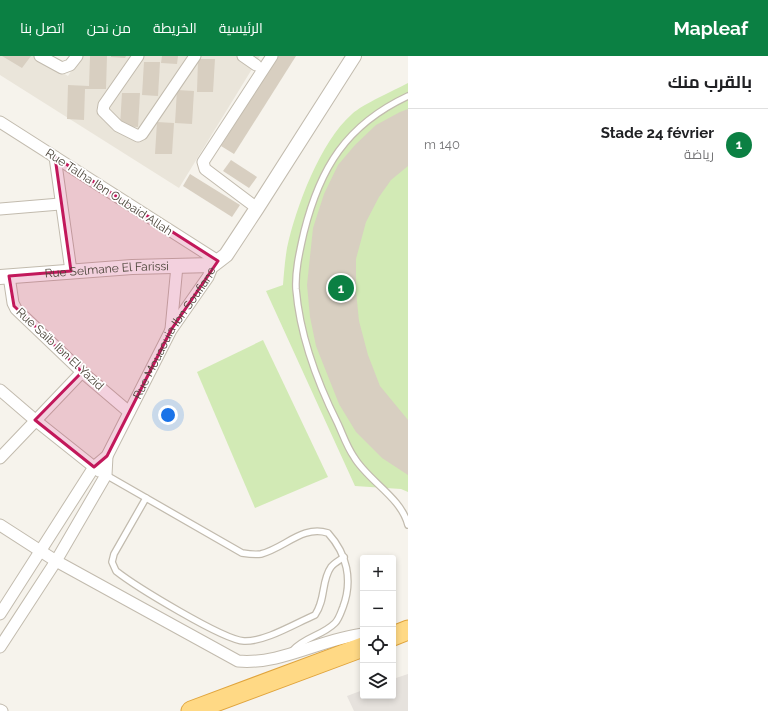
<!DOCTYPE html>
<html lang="ar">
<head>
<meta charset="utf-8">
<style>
	body { margin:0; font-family:Raleway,Cairo,sans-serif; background:#f2f2f2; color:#202124; direction:rtl }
	.controls { position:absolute; right:12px; bottom:12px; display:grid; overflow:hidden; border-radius:4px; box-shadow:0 2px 6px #0003 }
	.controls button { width:36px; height:36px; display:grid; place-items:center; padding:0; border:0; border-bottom:1px solid #e0e0e0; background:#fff; color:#202124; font:20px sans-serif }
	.you { position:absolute; left:168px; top:359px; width:14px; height:14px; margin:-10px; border:3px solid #fff; border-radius:50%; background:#1a73e8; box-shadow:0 0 0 6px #1a73e833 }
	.badge { display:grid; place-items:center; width:26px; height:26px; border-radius:50%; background:#0b8043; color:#fff; font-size:13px; font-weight:700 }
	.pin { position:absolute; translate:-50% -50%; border:2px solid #fff; box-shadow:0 1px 4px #0006 }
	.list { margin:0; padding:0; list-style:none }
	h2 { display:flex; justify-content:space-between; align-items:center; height:52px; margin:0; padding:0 16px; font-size:17px }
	h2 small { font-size:13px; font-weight:400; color:#757577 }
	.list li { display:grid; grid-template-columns:26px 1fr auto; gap:12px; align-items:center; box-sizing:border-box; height:72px; padding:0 16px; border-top:1px solid #e0e0e0 }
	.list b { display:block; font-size:15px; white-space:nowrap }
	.list p { margin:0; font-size:13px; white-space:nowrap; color:#757577 }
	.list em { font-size:13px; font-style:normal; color:#757577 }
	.icon { flex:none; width:22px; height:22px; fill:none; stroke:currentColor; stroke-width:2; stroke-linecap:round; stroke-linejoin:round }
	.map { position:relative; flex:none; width:408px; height:655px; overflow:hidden; direction:ltr }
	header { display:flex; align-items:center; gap:24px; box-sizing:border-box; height:56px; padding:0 20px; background:#0b8043; color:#fff }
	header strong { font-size:19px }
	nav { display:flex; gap:22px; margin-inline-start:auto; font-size:14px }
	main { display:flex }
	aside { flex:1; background:#fff }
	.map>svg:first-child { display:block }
	.residential { fill:#eae5da }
	.industrial { fill:#e6e2dd }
	.green { fill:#d2eab5 }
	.building { fill:#d8cfc1 }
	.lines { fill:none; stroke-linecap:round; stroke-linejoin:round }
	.service-casing { stroke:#c2bbae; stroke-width:8 }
	.minor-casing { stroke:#c2bbae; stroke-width:13 }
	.tertiary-casing { stroke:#c2bbae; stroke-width:16 }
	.trunk-casing { stroke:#e0a43c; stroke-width:21 }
	.service { stroke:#fff; stroke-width:5.5 }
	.minor { stroke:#fff; stroke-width:11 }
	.tertiary { stroke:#fff; stroke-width:14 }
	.trunk { stroke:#ffd985; stroke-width:19 }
	.marked { fill:#c2185b; fill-opacity:0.2; stroke:#c2185b; stroke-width:3; stroke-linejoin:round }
	.labels { text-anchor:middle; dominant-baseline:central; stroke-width:3.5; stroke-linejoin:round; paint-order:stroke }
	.street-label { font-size:12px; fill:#4b4439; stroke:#fff }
</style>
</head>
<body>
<header>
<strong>Mapleaf</strong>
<nav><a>الرئيسية</a><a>الخريطة</a><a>من نحن</a><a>اتصل بنا</a></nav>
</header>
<main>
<aside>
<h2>بالقرب منك<small></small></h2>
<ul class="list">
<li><span class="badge">1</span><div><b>Stade 24 février</b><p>رياضة</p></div><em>140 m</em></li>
</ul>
</aside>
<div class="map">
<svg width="408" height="655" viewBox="0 0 408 655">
	<rect width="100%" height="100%" fill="#f6f3ec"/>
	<polygon class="residential" points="0,0 35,0 68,20 81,0 260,0 179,132 0,19"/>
	<polygon class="industrial" points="408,618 408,655 354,655 347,640 363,634 363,640 393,640 393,623"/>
	<g class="green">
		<path d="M408 27V436L401 433 355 430 266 235 283 229C284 216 285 204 287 192 296 151 320 86 352 58 363 48 393 35 408 27Z"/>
		<polygon points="263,284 328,421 255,452 197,316"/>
	</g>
	<g class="building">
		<polygon points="2,0 31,0 22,12"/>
		<polygon points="90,0 107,0 106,33 85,33 84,64 67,63 68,29 89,30"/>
		<polygon points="111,0 126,0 125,2 111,1"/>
		<polygon points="162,0 178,0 177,8 161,7"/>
		<polygon points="277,0 296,0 234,98 221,90"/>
		<polygon points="198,3 215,3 213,36 197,36"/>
		<polygon points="144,6 160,6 158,40 142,39"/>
		<polygon points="177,34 194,35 192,68 175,67"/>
		<polygon points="122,37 140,37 138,71 120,70"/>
		<polygon points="408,53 408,110 391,124 379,141 366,166 356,203 356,235 359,265 368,299 380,330 408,364 408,419 382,402 356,376 339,348 316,290 310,261 307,229 313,172 324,138 338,109 355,89 376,69 400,56"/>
		<polygon points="157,66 174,67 172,98 155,98"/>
		<polygon points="231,104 257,121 249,132 223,115"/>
		<polygon points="190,118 240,149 232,161 183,130"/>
	</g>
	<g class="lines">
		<g class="service-casing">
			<g id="service">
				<path d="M408 40C346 69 320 112 304 176 300 194 295 214 296 233 300 281 317 326 338 368 343 379 347 391 354 401 368 425 401 441 408 469"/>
				<path d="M106 419 242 497C248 498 255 499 261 498 285 492 302 469 328 477 347 498 353 524 343 551 341 556 339 563 335 567 322 580 304 581 292 595"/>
				<path d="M146 442 114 498 112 506 116 515C135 530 223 584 244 585 265 586 296 567 315 559 326 543 321 525 331 511 334 507 340 504 344 501"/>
			</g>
		</g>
		<g class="minor-casing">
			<g id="minor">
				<polyline points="40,0 62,12 70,9 77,0"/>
				<polyline points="138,0 104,49 103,55 118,70 138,80 142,78 195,0"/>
				<polyline points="243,0 256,9"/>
				<polyline points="0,66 218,205"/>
				<polyline points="55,101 71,215"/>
				<polyline points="257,152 205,113 203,106 272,0"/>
				<polyline points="0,153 60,148"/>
				<polyline points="9,220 13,247 16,253 82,316 129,356"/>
				<polyline points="171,273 177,210"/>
				<polyline points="0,334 35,364 99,415"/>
				<polyline points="0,402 82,316"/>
				<path d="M0 469 56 505 238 605C281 609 321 583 363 578"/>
				<path id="s1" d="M0 558 94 411 107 400 171 274 208 221 213 209"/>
				<polyline points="0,591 56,505 106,419 107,400"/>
				<polyline points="0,654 2,655"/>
			</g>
		</g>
		<g class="tertiary-casing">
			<g id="tertiary">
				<path id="s2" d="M0 221 132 211 213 209 226 199 257 152 354 0"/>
			</g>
		</g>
		<g class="trunk-casing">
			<g id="trunk">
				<polyline points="393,580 408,574"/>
				<polyline points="191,655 363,591"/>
			</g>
		</g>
		<use href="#service" class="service"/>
		<use href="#minor" class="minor"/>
		<use href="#tertiary" class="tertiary"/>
		<use href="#trunk" class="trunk"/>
	</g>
	<path class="marked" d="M55 101 218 205 171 274 107 400 94 411 35 364 82 316 14 250 9 220 71 215Z"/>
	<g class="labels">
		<g class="street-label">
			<text transform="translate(109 136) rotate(33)">Rue Talha Ibn Oubaid Allah</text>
			<text stroke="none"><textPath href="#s2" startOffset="107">Rue Selmane El Farissi</textPath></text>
			<text stroke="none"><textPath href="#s1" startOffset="332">Rue Mouaouia Ibn Soufiane</textPath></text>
			<text transform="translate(60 293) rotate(43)">Rue Saïb Ibn El Yazid</text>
		</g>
	</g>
</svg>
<div class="controls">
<button>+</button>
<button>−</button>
<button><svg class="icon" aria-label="locate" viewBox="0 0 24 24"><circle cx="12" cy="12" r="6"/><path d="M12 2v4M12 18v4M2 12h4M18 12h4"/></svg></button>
<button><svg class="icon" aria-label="layers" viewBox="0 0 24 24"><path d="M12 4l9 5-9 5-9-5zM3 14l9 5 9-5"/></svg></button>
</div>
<div class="you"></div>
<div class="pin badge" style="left:341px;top:232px">1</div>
</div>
</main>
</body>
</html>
